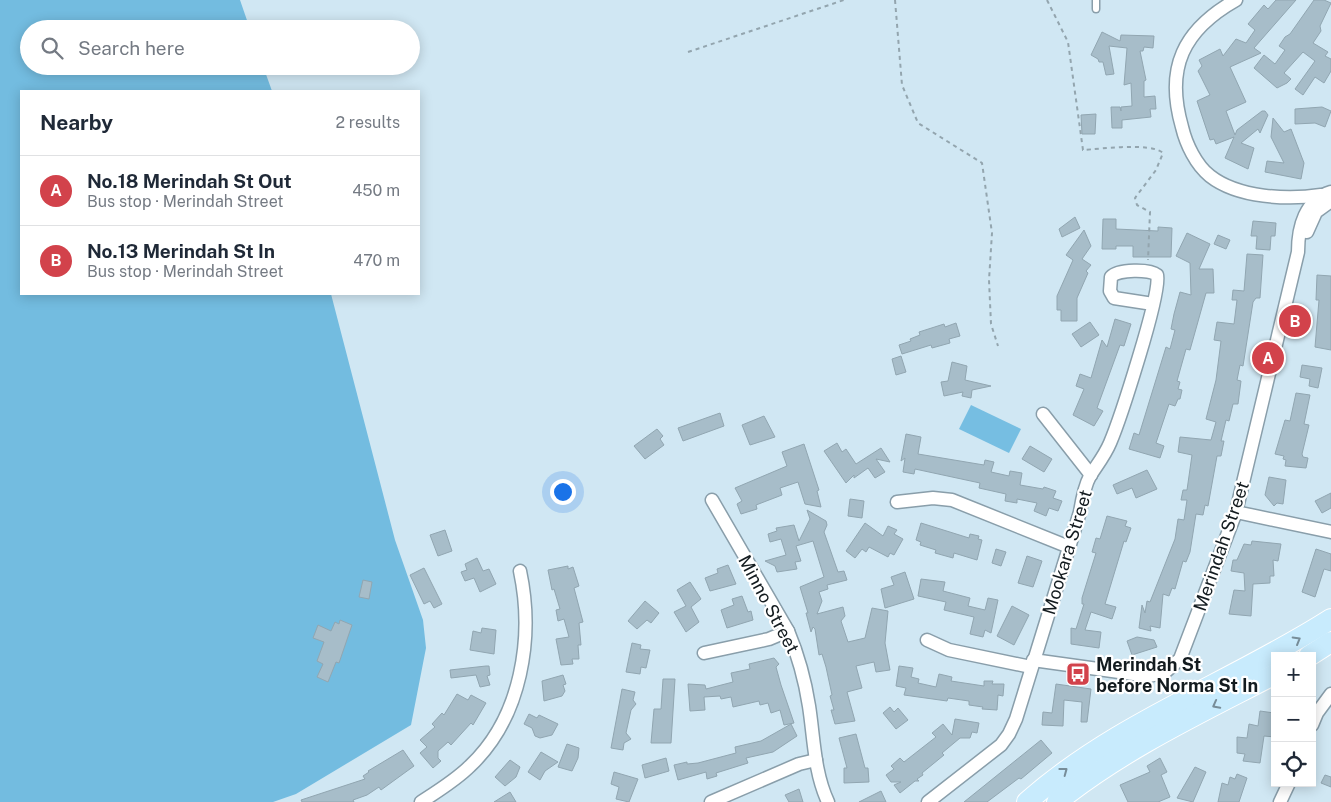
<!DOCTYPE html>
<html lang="en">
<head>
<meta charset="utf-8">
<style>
	body { margin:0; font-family:"Public Sans",sans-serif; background:#f6f6f7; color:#1f2937 }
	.controls { position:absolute; right:15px; bottom:15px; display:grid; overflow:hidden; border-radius:0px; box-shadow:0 2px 12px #0003 }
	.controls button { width:45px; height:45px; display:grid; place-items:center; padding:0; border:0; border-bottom:1px solid #e0e1e3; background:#fff; color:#1f2937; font:25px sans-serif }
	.you { position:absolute; left:562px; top:491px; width:18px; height:18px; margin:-12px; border:4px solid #fff; border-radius:50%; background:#1a73e8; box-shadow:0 0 0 8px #1a73e833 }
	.badge { display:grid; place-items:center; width:32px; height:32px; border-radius:50%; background:#d2424b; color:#fff; font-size:16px; font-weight:700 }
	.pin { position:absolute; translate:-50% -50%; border:2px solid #fff; box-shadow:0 1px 5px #0006 }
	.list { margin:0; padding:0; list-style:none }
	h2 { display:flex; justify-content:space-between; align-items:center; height:65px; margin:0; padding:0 20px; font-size:21px }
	h2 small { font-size:16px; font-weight:400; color:#747a83 }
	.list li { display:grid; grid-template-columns:32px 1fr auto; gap:15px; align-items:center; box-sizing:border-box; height:70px; padding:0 20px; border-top:1px solid #e0e1e3 }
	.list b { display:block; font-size:19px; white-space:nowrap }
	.list p { margin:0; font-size:16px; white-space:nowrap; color:#747a83 }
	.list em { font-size:16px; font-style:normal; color:#747a83 }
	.icon { flex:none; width:28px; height:28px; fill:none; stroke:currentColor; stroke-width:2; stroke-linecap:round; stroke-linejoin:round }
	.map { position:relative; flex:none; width:1331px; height:802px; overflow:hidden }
	.search { position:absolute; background:#fff; box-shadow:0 2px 12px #0003; left:20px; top:20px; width:400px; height:55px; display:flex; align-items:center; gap:12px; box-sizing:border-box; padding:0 18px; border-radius:28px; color:#747a83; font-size:19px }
	.panel { position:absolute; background:#fff; box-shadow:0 2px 12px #0003; left:20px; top:90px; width:400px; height:205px; border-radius:0px }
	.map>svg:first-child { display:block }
	.green { fill:#76bee2 }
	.forest { fill:#73bce0 }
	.building { fill:#a7bdc9; stroke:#91a6b1 }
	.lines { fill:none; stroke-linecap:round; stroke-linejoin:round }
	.service-casing { stroke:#899eaa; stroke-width:9 }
	.minor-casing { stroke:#899eaa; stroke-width:15 }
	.primary-casing { stroke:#fff; stroke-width:22 }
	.path { stroke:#93a5ae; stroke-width:2; stroke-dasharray:4 4; stroke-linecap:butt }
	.service { stroke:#fff; stroke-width:6 }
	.minor { stroke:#fff; stroke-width:12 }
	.primary { stroke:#c8ebfd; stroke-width:20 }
	.oneway { stroke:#778d99 }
	.labels { text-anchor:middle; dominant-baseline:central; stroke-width:4.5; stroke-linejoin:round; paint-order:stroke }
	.street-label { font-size:18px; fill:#131b1f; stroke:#fff }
	.poi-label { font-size:18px; font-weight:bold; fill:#131b1f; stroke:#fff; text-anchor:start }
</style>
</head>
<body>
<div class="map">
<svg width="1331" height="802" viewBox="0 0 1331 802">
	<rect width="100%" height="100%" fill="#d0e7f3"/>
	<polygon class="green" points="971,405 1021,429 1009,453 959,429"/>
	<polygon class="forest" points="0,0 240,0 250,29 29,29 29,66 263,66 272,91 21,91 21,294 331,294 395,540 423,620 426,648 411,725 296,794 273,802 0,802"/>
	<g class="building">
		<polygon points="1276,0 1296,0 1254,48 1261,53 1230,67 1246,102 1226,111 1235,135 1237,130 1262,111 1265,111 1268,115 1260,133 1258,129 1241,143 1254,148 1248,169 1225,158 1234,137 1216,144 1214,139 1210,140 1197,101 1210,95 1198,71 1202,66 1199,60 1220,49 1223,56 1236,39 1246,43 1255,30 1248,24 1264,5 1268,9"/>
		<polygon points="1314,0 1324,0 1331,3 1320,26 1321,31 1313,43 1328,52 1325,56 1331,59 1331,71 1324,83 1315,77 1303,95 1295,89 1315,61 1303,52 1284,73 1291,79 1287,83 1277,88 1254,68 1264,55 1275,64 1285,50 1279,46 1285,37 1290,34"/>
		<polygon points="1102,32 1120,41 1121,35 1154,36 1153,48 1144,47 1143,51 1140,51 1146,80 1144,81 1144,97 1155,96 1156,109 1150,109 1151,117 1122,120 1122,128 1112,128 1111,107 1120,107 1121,111 1121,107 1132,106 1131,83 1124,85 1127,48 1109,46 1114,74 1106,75 1103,62 1099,62 1098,59 1091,55"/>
		<polygon points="1322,107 1331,111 1325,127 1315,123 1295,124 1295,109"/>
		<polygon points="1096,114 1095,134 1082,134 1081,115"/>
		<polygon points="1273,118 1284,132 1291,129 1304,163 1301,179 1265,172 1267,161 1284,163 1271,137"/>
		<polygon points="1075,217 1080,228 1062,237 1059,229"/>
		<polygon points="1103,219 1116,219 1116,229 1158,231 1158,227 1172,228 1171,257 1133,257 1133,246 1116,246 1116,249 1102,249"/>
		<polygon points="1253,221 1276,223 1275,236 1271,236 1270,250 1256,249 1257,236 1251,236"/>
		<polygon points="1084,230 1091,246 1082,259 1091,265 1086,271 1088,273 1077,298 1077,321 1061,321 1061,310 1057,310 1057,296 1073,260 1066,255"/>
		<polygon points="1187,233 1210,244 1199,269 1213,269 1214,293 1206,293 1190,350 1186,349 1177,381 1180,382 1178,389 1182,390 1180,399 1178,399 1175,406 1169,404 1156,443 1164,446 1160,458 1129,449 1134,433 1139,435 1166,347 1170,349 1175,330 1171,329 1174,314 1180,292 1191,295 1190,263 1176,256"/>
		<polygon points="1218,235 1230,240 1226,249 1214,244"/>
		<polygon points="1247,254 1263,255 1260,298 1256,298 1253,302 1243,366 1240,365 1237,380 1241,381 1238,404 1233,404 1229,421 1226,420 1221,441 1224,441 1221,456 1217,456 1208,506 1205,505 1203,515 1196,514 1190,552 1186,562 1183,561 1175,589 1172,588 1169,596 1163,594 1160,628 1150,626 1151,631 1139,628 1142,605 1145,613 1147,601 1150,602 1175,539 1178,519 1184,520 1187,500 1181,500 1183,490 1187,490 1192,455 1178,452 1180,437 1211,440 1216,422 1206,419 1216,380 1221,341 1214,340 1217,322 1234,324 1237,300 1232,300 1233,290 1244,291"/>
		<polygon points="1317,275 1331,276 1331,350 1315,347 1319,300 1316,300"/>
		<polygon points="1115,319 1131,324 1124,346 1120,345 1097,408 1103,411 1094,426 1073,415 1084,389 1076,386 1080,374 1091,378 1102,340 1107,347"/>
		<polygon points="1090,322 1099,335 1081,347 1072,334"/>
		<polygon points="956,323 960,336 949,339 950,343 932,348 931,345 902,354 899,345 911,341 910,339 920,335 919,332 944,324 945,327"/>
		<polygon points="901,356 906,372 896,375 892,359"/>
		<polygon points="952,362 967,366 965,380 991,386 972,390 971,398 962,396 963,392 944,396 941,382 948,381"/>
		<polygon points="1302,365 1322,368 1318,388 1309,386 1310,379 1300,377"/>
		<polygon points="1296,393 1310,395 1304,424 1309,425 1302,454 1303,457 1308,458 1306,468 1285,466 1286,460 1283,459 1284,456 1275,454 1285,420 1290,421"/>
		<polygon points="720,413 724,426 683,441 678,428"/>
		<polygon points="764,416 775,437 750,445 742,425"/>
		<polygon points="657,429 663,436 660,439 664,445 645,459 634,446"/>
		<polygon points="906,434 921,437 918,454 984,465 985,460 994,462 991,472 1009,476 1010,471 1022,473 1020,485 1043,489 1044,487 1056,491 1053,498 1062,501 1058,511 1049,508 1046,516 1034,511 1037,503 1017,499 1017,503 1005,501 1006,494 979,488 980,483 915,469 914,474 903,472 905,458 901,461"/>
		<polygon points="837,443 842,452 846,449 856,464 881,448 890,462 876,459 885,472 875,478 868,468 854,478 854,475 846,483 824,451"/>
		<polygon points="804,444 819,490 817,491 821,507 805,504 798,482 780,488 782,495 756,505 757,509 741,514 737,504 742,501 735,488 787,466 782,452"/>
		<polygon points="1030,446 1052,459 1044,472 1022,459"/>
		<polygon points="1147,470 1157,489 1136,498 1132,488 1117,494 1113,485"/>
		<polygon points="1269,477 1286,480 1283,504 1277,503 1274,506 1265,495"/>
		<polygon points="1331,493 1331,508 1322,513 1315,501"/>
		<polygon points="850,499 864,501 862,518 848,516"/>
		<polygon points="807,510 826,521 827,525 824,532 838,572 844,571 847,580 827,585 828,589 819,592 822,601 817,614 843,607 845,616 841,621 848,642 865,638 872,608 888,611 885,643 890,670 876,672 874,662 856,666 862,688 847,692 855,721 835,724 831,710 834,710 830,696 832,695 826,667 822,654 819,655 815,629 813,627 811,632 806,613 808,613 800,587 824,577 813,541 796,546 801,561 795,562 797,569 777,572 775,566 765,561 786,555 781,539 770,542 768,534 777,531 776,528 794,525 799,541 810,519"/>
		<polygon points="1107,516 1127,521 1125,526 1131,528 1126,542 1124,541 1105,604 1116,607 1112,619 1091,612 1085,630 1101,632 1099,648 1071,644 1071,628 1076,629 1084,604 1082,604 1082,598 1096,553 1092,552 1096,538 1100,539"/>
		<polygon points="865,523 883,536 888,526 897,530 894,534 903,539 894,555 890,553 888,557 869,547 866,552 862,549 855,558 846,551"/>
		<polygon points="921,523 969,538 970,534 979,536 978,539 982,540 977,560 954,553 953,558 935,553 936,550 920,545 921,542 916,540"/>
		<polygon points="445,530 452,551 438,556 430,535"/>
		<polygon points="1252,541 1281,544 1278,561 1273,560 1274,576 1270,576 1270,583 1253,584 1251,616 1229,614 1234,590 1245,591 1244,573 1231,571 1233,560 1237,560 1244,544 1251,545"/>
		<polygon points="996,549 1006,552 1001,566 992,563"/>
		<polygon points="1316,549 1331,554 1331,571 1324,569 1315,597 1302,592"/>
		<polygon points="1027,556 1042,561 1033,587 1018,583"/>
		<polygon points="477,558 483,571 489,569 496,584 480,592 474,578 465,581 461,572 467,570 465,564"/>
		<polygon points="728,565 736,584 710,591 705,578 718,573 717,569"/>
		<polygon points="568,566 568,569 573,567 579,586 574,588 583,622 579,623 581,645 578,645 579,659 572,659 573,664 561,665 556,639 569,637 564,619 558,621 556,610 560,609 554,589 552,590 548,570"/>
		<polygon points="424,568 442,604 434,608 430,601 424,604 410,575"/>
		<polygon points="905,572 914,599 885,608 881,589 894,585 891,577"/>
		<polygon points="921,579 945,582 943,591 970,598 968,606 985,610 988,598 998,600 991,633 985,630 983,637 970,634 974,617 944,610 946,602 918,596"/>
		<polygon points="363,580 372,582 369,599 359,597"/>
		<polygon points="690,582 701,599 691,607 699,622 686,632 674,612 686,606 677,590"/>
		<polygon points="742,596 748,612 751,611 753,620 727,628 721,610 734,605 732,599"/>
		<polygon points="645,601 659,613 651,623 647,620 637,629 628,621"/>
		<polygon points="1012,606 1029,615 1014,645 997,636"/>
		<polygon points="340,620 352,625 339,663 336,662 328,682 317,677 323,664 317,661 324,642 313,638 318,625 331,631 335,622 339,624"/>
		<polygon points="482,628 496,630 494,654 470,650 473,631 481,633"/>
		<polygon points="1137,637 1154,640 1157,647 1132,655 1127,641"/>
		<polygon points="632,643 641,645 640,649 650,650 646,668 641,667 640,674 626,672"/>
		<polygon points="774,658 779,664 776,667 781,685 794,723 784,725 780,710 771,713 768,703 760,705 759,701 733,707 731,697 721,699 720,696 704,697 705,710 690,711 688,684 705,685 706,689 733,682 731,673 750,669 749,664"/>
		<polygon points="486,666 489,666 490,675 487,676 490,685 480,687 476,675 451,678 450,670"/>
		<polygon points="899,666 913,668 911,677 919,679 918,683 936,687 939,674 952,677 951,681 984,686 984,681 993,681 992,684 1004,684 1003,696 998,695 997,710 982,709 983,707 969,705 969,701 948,698 947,701 904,695 906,688 896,686"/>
		<polygon points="563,675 566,684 563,685 565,691 562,696 544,701 542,681"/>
		<polygon points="663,679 675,679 671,743 651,743 654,709 661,709"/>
		<polygon points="1056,684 1091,689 1087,722 1081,722 1082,702 1064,700 1063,726 1042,725 1043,712 1052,713"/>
		<polygon points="622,689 635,692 633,700 636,704 631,710 626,733 631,739 624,743 623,750 611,748"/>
		<polygon points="457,694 468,700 471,695 486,703 473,725 471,723 451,745 448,742 438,751 438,758 441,761 433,768 420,753 427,747 420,740 435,727 432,724 442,713 444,715"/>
		<polygon points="890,707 894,712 898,708 908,720 896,729 883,713"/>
		<polygon points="1260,711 1274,713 1272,728 1275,729 1275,737 1264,736 1260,763 1243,761 1245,754 1237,753 1237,737 1247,738 1249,724 1258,726"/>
		<polygon points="529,714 537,718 539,715 558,724 552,735 540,738 535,736 532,728 524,724"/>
		<polygon points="955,719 979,723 977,733 972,732 970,738 960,738 942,753 944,755 922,773 923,775 917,779 919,781 915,781 900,793 894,785 901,782 891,782 886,775 894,769 891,766 900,758 904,762 936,737 932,733 943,724 952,735"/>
		<polygon points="791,724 797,736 773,752 746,758 748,763 716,773 717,776 707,779 706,772 678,780 674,765 687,762 687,764 698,763 736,753 735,747 761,741"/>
		<polygon points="856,734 865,768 868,768 869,782 844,783 844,768 847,768 839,738"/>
		<polygon points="1041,740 1052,753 1021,779 1019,778 987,802 964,802"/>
		<polygon points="567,744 579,748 578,758 572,771 558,767"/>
		<polygon points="403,750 414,766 381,790 379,787 367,795 353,800 354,802 302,802 301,800 365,779 363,776 369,772 368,771"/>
		<polygon points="541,752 558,762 545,771 540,780 528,772"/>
		<polygon points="666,758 669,771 645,778 642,765"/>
		<polygon points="1160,758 1167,772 1161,775 1170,797 1158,802 1128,802 1120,785 1150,772 1147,766"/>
		<polygon points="510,760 520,767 516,777 505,786 495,777"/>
		<polygon points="1195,767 1206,772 1193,802 1177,798"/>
		<polygon points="614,772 638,779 629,802 616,799 619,787 611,784"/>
		<polygon points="1237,774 1247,778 1239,802 1218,802 1222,783 1228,785 1230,777 1235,779"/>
		<polygon points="1325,775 1331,777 1331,787 1321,783"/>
		<polygon points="799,789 803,802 789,802 785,795"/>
		<polygon points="881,791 886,802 859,802"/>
		<polygon points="510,792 516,802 494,802"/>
	</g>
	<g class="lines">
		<g class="service-casing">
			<polyline id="service" points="1096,9 1096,0"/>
		</g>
		<g class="minor-casing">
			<g id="minor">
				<path d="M1236 0C1183 30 1165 68 1182 127 1186 144 1196 165 1210 176 1238 198 1288 200 1321 195"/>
				<polyline points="1307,232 1316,212 1331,201"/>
				<polyline points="1043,414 1091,475"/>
				<path d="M712 500 788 631C798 655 805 680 809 706 814 738 814 772 828 802"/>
				<polyline points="897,502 933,498 952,500 1069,547"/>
				<polyline points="1236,512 1331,532"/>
				<polyline points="927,640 949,650 1031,667"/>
				<polyline points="704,653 769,639 788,631"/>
				<path d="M1033 660 1148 676 1164 673 1180 659 1236 512 1298 252C1298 227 1305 200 1331 192"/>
				<polyline points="1312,725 1317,713 1331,694"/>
				<path d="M421 802C438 791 456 780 470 766 522 717 534 637 520 571"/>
				<polyline points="711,802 799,764 816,760"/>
				<path d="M928 802 1001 745 1009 734 1016 719 1080 512C1082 500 1084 487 1090 476 1097 465 1105 455 1110 443 1119 422 1162 292 1157 275 1150 269 1118 269 1111 277L1110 291 1114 298 1153 304"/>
				<polyline points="1280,802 1289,783"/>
			</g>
		</g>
		<g class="primary-casing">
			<g id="primary">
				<polyline points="1309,656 1331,642"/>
				<path d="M1027 802C1117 722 1231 683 1331 619"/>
				<path d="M1057 802C1123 749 1200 713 1275 674"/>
			</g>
		</g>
		<g class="path">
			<polyline points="895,0 902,85 918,123 982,163 992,233 989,280 991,324 998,346"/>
			<path d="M1047 0 1068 42 1083 150C1100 149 1151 142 1163 153L1156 170 1135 198 1137 205 1150 212 1148 260"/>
			<polyline points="688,52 844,0"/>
		</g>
		<use href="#service" class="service"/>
		<use href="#minor" class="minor"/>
		<use href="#primary" class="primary"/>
	</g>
	<defs><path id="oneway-chevron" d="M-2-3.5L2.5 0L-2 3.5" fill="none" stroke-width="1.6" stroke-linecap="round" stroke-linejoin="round" transform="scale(1.25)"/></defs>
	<g class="oneway">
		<use href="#oneway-chevron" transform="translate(1297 640) rotate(-30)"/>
		<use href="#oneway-chevron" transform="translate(1216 705) rotate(152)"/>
		<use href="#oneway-chevron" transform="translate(1064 771) rotate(-37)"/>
	</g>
	<defs>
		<g id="bus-square" transform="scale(1.25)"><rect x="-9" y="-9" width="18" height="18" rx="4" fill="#d2424b" stroke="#fff"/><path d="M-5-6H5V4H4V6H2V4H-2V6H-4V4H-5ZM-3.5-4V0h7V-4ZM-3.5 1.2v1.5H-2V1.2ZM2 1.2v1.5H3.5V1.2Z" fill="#fff"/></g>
	</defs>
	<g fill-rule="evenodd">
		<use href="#bus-square" x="1078" y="674"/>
	</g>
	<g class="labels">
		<g class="street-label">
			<text transform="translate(1221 546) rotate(-71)">Merindah Street</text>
			<text transform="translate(1067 552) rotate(-73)">Mookara Street</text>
			<text transform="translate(769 604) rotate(62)">Minno Street</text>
		</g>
		<g class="poi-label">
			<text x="1096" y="664">Merindah St<tspan x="1096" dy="21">before Norma St In</tspan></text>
		</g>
	</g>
</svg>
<div class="controls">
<button>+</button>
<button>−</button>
<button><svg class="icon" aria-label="locate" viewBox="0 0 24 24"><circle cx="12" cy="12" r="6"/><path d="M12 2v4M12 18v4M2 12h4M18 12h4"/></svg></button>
</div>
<div class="you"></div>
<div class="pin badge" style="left:1268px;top:358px">A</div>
<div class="pin badge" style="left:1295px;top:321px">B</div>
<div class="search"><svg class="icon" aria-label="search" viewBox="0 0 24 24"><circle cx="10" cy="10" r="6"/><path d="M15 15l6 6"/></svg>Search here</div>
<section class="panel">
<h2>Nearby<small>2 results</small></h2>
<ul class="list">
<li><span class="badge">A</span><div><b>No.18 Merindah St Out</b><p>Bus stop · Merindah Street</p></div><em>450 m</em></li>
<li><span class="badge">B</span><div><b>No.13 Merindah St In</b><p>Bus stop · Merindah Street</p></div><em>470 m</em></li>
</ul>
</section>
</div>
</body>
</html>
